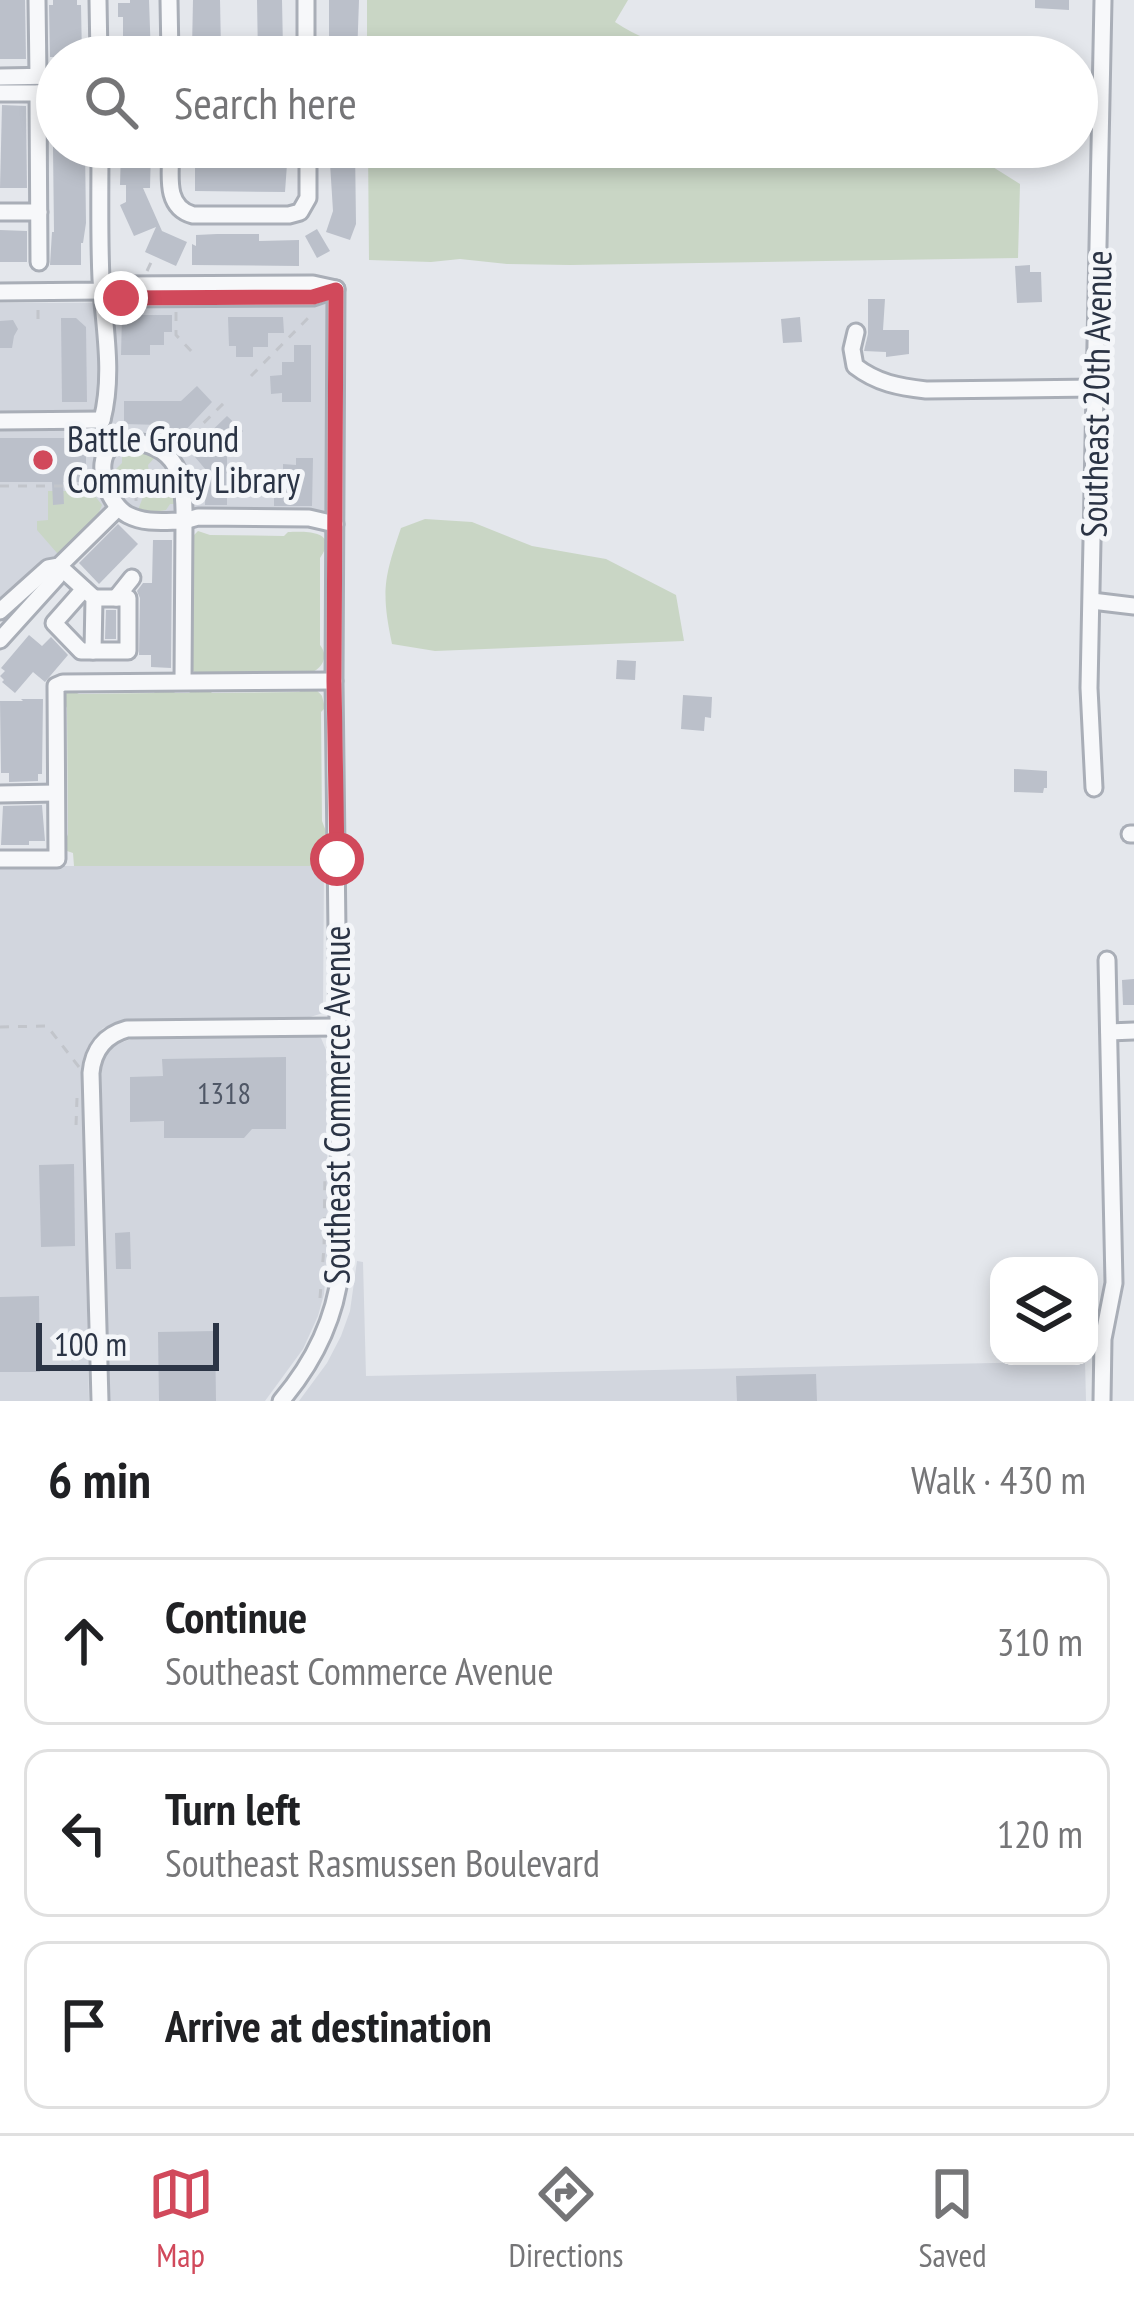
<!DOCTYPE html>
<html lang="en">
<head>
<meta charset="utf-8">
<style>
  body { margin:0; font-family:"PT Sans Narrow",sans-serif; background:#f6f6f6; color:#202124 }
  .controls { position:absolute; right:36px; bottom:36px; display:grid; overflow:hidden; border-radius:24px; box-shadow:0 6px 18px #0003 }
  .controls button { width:108px; height:108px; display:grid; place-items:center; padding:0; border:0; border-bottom:3px solid #e0e0e0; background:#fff; color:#202124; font:60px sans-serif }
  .scale { position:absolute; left:36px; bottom:30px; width:183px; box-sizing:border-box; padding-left:12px; border:6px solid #2b3445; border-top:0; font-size:33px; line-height:42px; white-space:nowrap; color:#2b3445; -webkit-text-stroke:9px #f4f6f9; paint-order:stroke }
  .stop { position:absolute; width:36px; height:36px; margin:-27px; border:9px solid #d1495b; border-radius:50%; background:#fff }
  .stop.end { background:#d1495b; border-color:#fff; box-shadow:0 3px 12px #0008 }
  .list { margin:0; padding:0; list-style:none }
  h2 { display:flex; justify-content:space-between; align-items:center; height:156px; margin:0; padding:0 48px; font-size:51px }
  h2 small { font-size:39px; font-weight:400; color:#757577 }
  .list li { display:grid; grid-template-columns:78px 1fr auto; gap:36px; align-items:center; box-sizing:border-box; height:168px; margin:0 24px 24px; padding:0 24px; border:3px solid #e0e0e0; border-radius:24px }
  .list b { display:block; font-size:45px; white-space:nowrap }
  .list p { margin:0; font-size:39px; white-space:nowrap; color:#757577 }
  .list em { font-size:39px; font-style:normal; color:#757577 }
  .icon { flex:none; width:66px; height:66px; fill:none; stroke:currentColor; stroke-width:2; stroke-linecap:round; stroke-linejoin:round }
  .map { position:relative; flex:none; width:1134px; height:1401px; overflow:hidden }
  .search { position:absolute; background:#fff; box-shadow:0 6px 18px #0003; left:36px; right:36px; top:36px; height:132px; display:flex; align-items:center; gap:30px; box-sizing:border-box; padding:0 42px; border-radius:66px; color:#757577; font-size:45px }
  .sheet { height:732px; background:#fff }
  nav { display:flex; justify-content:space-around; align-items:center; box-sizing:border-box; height:168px; border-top:3px solid #e0e0e0; background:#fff; font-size:33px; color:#757577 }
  nav a { display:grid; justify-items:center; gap:6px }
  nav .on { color:#d1495b }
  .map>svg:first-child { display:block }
  .built { fill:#d2d6de }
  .green { fill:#c9d6c5 }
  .building { fill:#bbc0ca }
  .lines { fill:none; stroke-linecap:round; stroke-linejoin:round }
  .minor-casing { stroke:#a9aeb7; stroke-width:21 }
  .path { stroke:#c2c5cb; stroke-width:3; stroke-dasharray:9 9; stroke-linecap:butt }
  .minor { stroke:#f7f8fa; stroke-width:15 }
  .route { stroke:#d1495b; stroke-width:15 }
  .poi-dot { fill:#d1495b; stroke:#f4f6f9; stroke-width:4.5 }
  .labels { text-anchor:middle; stroke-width:10; stroke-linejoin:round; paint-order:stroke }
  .number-label { font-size:30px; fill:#4f5766 }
  .street-label { font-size:36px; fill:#2b3445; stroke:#f4f6f9 }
  .poi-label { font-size:36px; fill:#2b3445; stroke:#f4f6f9; text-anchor:start }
</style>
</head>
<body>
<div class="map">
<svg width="1134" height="1401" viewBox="0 0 1134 1401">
  <rect width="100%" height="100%" fill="#e4e7ec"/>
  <!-- built -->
  <g class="built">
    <polygon points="326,302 327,515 152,515 133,509 120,498 63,553 0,607 0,303"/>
    <polygon points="0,866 324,866 323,1013 307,1018 125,1020 103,1028 88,1046 82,1068 89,1401 0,1401"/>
    <polygon points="313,1036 321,1038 326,1050 328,1249 324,1294 318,1316 303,1349 265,1401 110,1401 101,1069 104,1057 115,1045 131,1039"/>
    <polygon points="357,1261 363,1262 366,1376 1085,1361 1086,1401 299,1401 327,1363 341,1336 350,1311"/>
  </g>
  <!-- green -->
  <g class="green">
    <path d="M367 0H628L615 22C669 57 702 51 763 52L766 57H367Z"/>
    <polygon points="368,147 961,147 1020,184 1018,258 570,265 507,264 460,259 431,262 369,260"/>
    <polygon points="128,448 156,456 148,465 149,472 136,484 128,481 120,485 116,469 122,463 122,455 128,453"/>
    <polygon points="170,471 177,488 174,504 170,504 166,510 149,513 138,510 143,497 141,489 154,477 161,477"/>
    <polygon points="48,491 91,491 102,505 99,512 101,515 61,554 57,553 37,530 37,521 48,520"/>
    <path d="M425 519 472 522 532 546 606 559 676 595 684 641 435 651 392 644C381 591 384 578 401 528Z"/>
    <path d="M198 531 210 535 284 536 288 532C305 531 340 530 320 558V645C330 657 321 671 307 674L197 675 190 667 191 538Z"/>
    <path d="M171 688 175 693H189L195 688H207L212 693 299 692C308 685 315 687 322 696L325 708 321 712 322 821 327 834 321 845 313 849V866H74L73 853 67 851 64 845 68 834 67 708 61 697 69 689 79 694 154 693 158 689Z"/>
  </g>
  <!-- building -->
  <g class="building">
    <polygon points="0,0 25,0 26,59 0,59"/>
    <polygon points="53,0 77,0 77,5 81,5 82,57 50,57 49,5 53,5"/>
    <polygon points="130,0 149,0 151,57 123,57 123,17 118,17 118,3 130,3"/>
    <polygon points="193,0 220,0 221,50 192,48"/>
    <polygon points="257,0 282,0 283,49 270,49 270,57 258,57"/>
    <polygon points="329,0 359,0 357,57 329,57"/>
    <polygon points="1035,0 1069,0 1069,10 1035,8"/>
    <polygon points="2,105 26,106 27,188 0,188"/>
    <polygon points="53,147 85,148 86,223 83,243 81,243 81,265 50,265 52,232 54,232"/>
    <polygon points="195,147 221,147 221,166 258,166 258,147 285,147 285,164 287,164 285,192 195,191"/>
    <polygon points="329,147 355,147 356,224 350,240 326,232 333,211"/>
    <polygon points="126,148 151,148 150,188 143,188 162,231 187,242 176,266 145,252 156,227 134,236 120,205 126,202 126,185 120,185 121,151 126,151"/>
    <polygon points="317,229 330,251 317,258 305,236"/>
    <polygon points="0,230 27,231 27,262 0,262"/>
    <polygon points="217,234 259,234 259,241 299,240 299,266 192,265 192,244 196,246 196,235"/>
    <polygon points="1030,265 1030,272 1041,272 1042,302 1017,303 1015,266"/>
    <polygon points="868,299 885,299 883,330 909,330 909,354 886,357 886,352 864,351 868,334"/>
    <polygon points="122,315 172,315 172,332 164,332 164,345 150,345 150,355 121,355"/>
    <polygon points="228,317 283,317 284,333 268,333 268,347 253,347 253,357 236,357 236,346 229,346"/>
    <polygon points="800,317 802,342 783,343 781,319"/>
    <polygon points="61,318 76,318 86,327 87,402 62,402"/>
    <polygon points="13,320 18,329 14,336 12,348 0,348 0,321"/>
    <polygon points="294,345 311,345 311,402 282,402 282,393 271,394 270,376 282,375 282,362 294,362"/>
    <polygon points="197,386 212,402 181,435 171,435 161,425 124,424 124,401 181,401"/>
    <polygon points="227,416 243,431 227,447 227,505 205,505 206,470 195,457 195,447"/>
    <polygon points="0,438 86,438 86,482 63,482 64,504 53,505 52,482 0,482"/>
    <polygon points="296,458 313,458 312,506 274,506 274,480 283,480 283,464 296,465"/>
    <polygon points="118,524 138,544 99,584 79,563"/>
    <polygon points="153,540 172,540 171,668 151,667 151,655 139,655 140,598 137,591 143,583 152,583"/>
    <polygon points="106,610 116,610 116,639 105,639"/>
    <polygon points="29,635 42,646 51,637 68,655 45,682 33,672 15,693 2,682 4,680 0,676 5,671 1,668"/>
    <polygon points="617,660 636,661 635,680 616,679"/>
    <polygon points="683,695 712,697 711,718 705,717 704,731 681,729"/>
    <polygon points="21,699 43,699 42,774 38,774 38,781 9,782 9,773 1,773 0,701 23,701"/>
    <polygon points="1014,769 1047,771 1047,788 1044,788 1043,793 1014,792"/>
    <polygon points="42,805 45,841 29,841 29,845 1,845 3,806"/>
    <polygon points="1134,979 1134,1005 1123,1005 1122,980"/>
    <polygon points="286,1057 286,1129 252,1129 244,1138 164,1138 164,1121 130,1122 130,1077 163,1076 162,1059"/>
    <polygon points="74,1164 75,1246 41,1247 39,1165"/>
    <polygon points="130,1232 131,1269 116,1269 115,1233"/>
    <polygon points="39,1296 40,1372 0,1372 0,1297"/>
    <polygon points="215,1331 216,1401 159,1401 158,1332"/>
    <polygon points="816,1374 817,1401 737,1401 736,1376"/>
  </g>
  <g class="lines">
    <defs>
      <g id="minor">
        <polyline points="37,0 38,76"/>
        <polyline points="98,0 99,57"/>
        <polyline points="169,0 170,57"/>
        <polyline points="306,0 306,57"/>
        <polyline points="0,77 57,76"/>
        <polyline points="0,93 57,93"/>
        <polyline points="38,93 39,262"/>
        <path d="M100 147C100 191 99 235 101 279 104 325 114 374 102 420"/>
        <path d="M171 147C171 172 163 207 193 215H289L300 212 308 198V147"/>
        <polyline points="0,212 39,212"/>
        <polyline points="102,291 121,298 313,297 333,290"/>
        <polyline points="0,292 102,291 119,285 313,284 336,289"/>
        <path d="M856 332 852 349 855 366C877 383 899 387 926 390L1096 388"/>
        <polyline points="0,421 102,420"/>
        <path d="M127 441C179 444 185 478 184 521 165 521 145 524 128 515 109 505 93 464 110 448 115 443 121 443 127 441Z"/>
        <polyline points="184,521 198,517 309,518 335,524"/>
        <polyline points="59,566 94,598 93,651"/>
        <polyline points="84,589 54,623 81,651 128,651 128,598 94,598"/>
        <polyline points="116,598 132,578"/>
        <polyline points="1092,601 1134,606"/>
        <polyline points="0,611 48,568 59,566 118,508"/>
        <polyline points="0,640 57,577 59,566"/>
        <polyline points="183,681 184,521"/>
        <polyline points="1094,788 1089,688 1103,0"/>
        <polyline points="0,794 56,793"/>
        <polyline points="1130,834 1134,834"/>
        <polyline points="0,859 57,859 56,686 63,683 334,681"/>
        <polyline points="1109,1032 1134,1031"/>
        <path d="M100 1401 91 1073C93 1050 105 1035 127 1029L339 1027"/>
        <path d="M281 1401C315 1361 336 1318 341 1266L334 681 336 289"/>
        <polyline points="1102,1401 1103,1339 1114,1283 1107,960"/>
      </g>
    </defs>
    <!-- minor casing -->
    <use href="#minor" class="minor-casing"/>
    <!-- path -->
    <g class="path">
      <polyline points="147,271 154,256"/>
      <polyline points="38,310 38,321"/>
      <polyline points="176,312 176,335 194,354"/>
      <polyline points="251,376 314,312"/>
      <polyline points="178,448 224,403"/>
      <polyline points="0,486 92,486 93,488"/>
      <polyline points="125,487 132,485 136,489 136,501"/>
      <polyline points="136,489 158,467"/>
      <polyline points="0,1027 47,1026 79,1067"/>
      <polyline points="77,1098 76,1126 79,1129"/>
      <polyline points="320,1298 324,1247 325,1167"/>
    </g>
    <!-- minor -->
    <use href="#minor" class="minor"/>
  </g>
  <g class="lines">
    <!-- route -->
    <polyline class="route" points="121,298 313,297 336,290 334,681 337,859"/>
  </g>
  <!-- markers -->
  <circle class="poi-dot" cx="43" cy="460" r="12"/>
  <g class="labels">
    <!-- number labels -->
    <g class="number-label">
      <text x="224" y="1104">1318</text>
    </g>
    <!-- street labels -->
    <g class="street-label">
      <text transform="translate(1096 394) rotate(-89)" y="13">Southeast 20th Avenue</text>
      <text transform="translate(337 1105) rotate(-90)" y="13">Southeast Commerce Avenue</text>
    </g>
    <!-- poi labels -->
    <g class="poi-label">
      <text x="67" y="452">Battle Ground<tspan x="67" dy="41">Community Library</tspan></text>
    </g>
  </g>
</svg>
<div class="controls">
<button><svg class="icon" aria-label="layers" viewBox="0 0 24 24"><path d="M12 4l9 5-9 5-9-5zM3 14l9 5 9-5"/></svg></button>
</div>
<div class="scale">100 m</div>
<div class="stop" style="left:337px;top:859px"></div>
<div class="stop end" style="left:121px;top:298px"></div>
<div class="search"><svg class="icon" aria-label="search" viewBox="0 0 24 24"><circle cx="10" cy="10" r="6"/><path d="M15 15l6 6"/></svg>Search here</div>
</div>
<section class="sheet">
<h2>6 min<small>Walk · 430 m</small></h2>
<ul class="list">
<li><svg class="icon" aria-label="ahead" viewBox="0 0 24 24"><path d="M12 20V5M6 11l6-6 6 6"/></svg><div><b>Continue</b><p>Southeast Commerce Avenue</p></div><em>310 m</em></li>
<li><svg class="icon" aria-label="left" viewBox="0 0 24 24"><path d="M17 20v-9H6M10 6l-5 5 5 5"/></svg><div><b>Turn left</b><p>Southeast Rasmussen Boulevard</p></div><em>120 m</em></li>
<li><svg class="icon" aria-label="arrive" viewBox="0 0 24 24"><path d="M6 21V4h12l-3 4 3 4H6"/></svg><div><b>Arrive at destination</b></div></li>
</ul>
</section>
<nav>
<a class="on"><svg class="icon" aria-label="map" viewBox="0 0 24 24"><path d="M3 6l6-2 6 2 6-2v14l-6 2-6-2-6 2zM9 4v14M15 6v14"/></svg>Map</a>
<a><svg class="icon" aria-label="directions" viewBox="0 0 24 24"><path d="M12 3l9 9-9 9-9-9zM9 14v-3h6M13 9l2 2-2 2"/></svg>Directions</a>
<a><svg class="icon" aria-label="saved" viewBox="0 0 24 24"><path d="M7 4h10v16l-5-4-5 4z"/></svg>Saved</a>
</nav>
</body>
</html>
